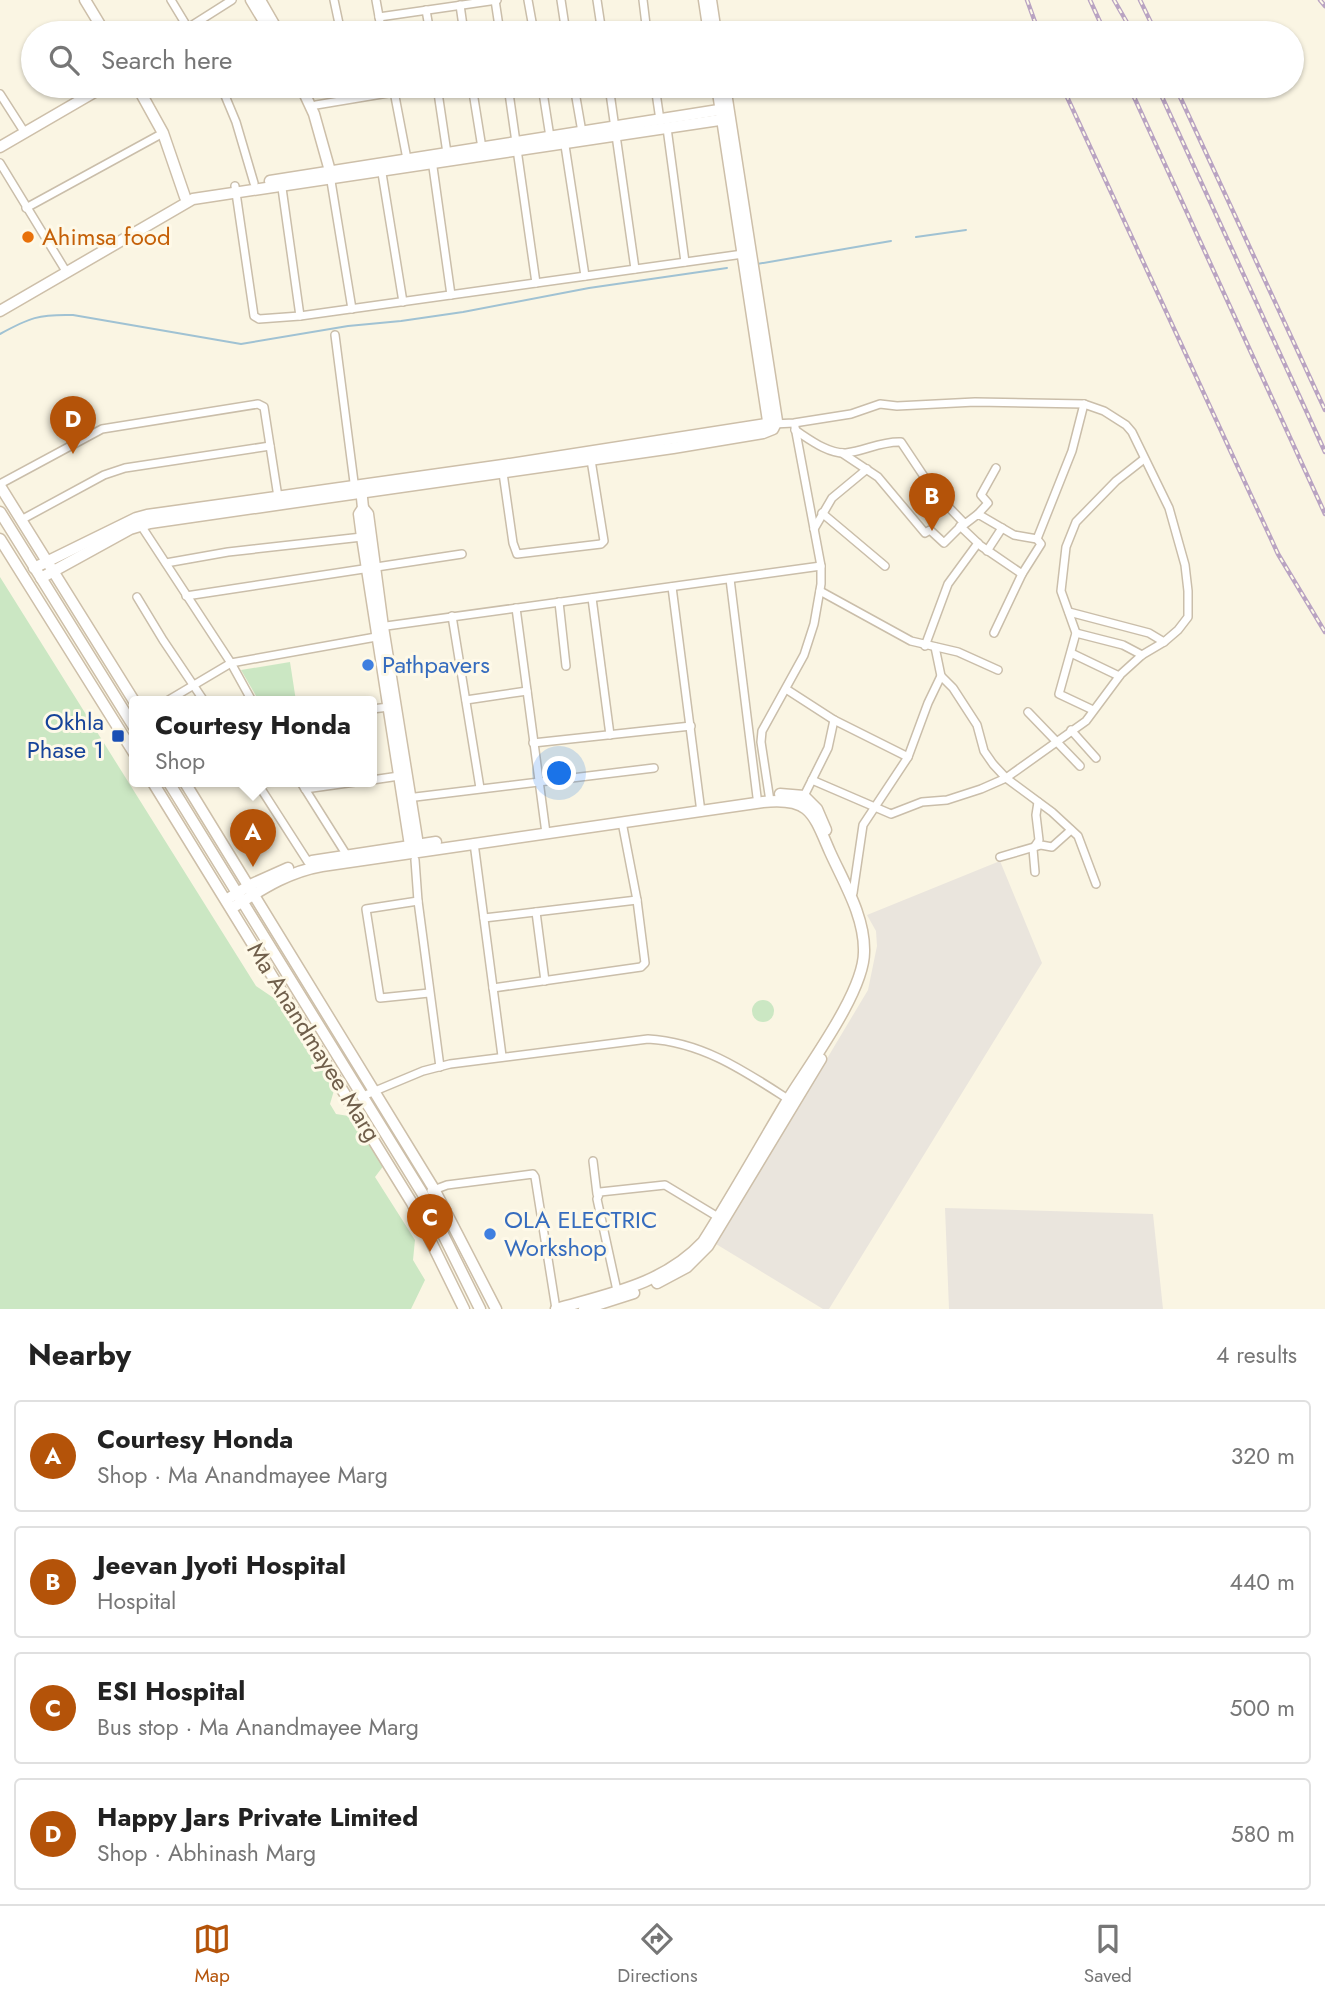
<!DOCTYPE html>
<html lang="en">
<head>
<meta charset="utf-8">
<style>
  body { margin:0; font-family:Jost,sans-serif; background:#f2f2f2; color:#222 }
  .you { position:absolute; left:560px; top:774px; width:24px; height:24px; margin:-18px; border:5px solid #fff; border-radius:50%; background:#1a73e8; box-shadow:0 0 0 10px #1a73e833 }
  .badge { display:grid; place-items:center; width:46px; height:46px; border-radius:50%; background:#b45309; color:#fff; font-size:23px; font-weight:700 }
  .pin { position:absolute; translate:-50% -58px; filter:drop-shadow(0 2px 4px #0008) }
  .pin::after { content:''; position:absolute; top:37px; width:24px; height:21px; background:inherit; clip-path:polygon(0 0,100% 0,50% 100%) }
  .popup { position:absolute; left:129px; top:696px; width:248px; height:91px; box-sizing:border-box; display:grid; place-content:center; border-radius:7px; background:#fff; filter:drop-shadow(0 2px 5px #0005); font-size:23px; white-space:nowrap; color:#767676 }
  .popup b { font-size:26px; color:#222 }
  .popup::after { content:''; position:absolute; left:50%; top:100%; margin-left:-14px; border:14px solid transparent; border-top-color:#fff }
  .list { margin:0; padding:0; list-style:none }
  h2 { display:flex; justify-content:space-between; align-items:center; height:91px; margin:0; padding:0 28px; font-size:30px }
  h2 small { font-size:23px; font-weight:400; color:#767676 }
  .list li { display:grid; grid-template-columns:46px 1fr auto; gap:21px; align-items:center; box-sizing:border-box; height:112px; margin:0 14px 14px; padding:0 14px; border:2px solid #e0e0e0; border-radius:7px }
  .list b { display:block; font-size:26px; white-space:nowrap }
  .list p { margin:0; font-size:23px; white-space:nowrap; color:#767676 }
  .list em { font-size:23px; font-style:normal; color:#767676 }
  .icon { flex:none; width:38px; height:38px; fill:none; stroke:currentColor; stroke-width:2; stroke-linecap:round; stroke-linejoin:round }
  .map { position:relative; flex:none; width:1325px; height:1309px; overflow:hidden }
  .search { position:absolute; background:#fff; box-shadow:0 2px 5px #0004; left:21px; right:21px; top:21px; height:77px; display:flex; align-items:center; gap:18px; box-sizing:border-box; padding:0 24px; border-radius:38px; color:#767676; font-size:26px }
  .sheet { height:595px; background:#fff }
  nav { display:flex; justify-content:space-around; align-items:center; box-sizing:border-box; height:98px; border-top:2px solid #e0e0e0; background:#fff; font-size:19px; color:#767676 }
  nav a { display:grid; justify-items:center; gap:4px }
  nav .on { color:#b45309 }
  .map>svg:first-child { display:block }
  .industrial { fill:#eae5dd }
  .green { fill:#cbe7c3 }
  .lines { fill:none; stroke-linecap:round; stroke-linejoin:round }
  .stream { stroke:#a0c2d3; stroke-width:2 }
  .street-casing { stroke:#cabeaa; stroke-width:10 }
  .secondary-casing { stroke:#cdbfa9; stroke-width:13 }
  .street { stroke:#fff; stroke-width:7 }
  .secondary { stroke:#fff; stroke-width:10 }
  .rail-casing { stroke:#b9a3c2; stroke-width:4.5 }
  .rail { stroke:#fef9e8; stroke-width:2; stroke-dasharray:5; stroke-linecap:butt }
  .food-dot { fill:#e8710a; stroke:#fef9e8; stroke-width:2.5 }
  .shop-dot { fill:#3f7fe0; stroke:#fef9e8; stroke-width:2.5 }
  .transit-dot { fill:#1a4fb4; stroke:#fef9e8; stroke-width:2.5 }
  .labels { text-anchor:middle; stroke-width:6; stroke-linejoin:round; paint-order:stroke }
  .food-label { font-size:24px; fill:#c56008; stroke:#fef9e8; text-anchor:start }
  .shop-label { font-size:24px; fill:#366cbe; stroke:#fef9e8; text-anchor:start }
  .transit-label { font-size:24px; fill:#164399; stroke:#fef9e8; text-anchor:end }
  .street-label { font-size:24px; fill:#705f4b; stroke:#fef9e8 }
</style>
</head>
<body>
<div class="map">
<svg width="1325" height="1309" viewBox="0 0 1325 1309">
  <rect width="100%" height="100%" fill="#faf5e3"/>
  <!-- industrial -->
  <g class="industrial">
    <polygon points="1000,861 1042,963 829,1309 823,1309 716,1244 868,990 877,946 876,931 867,915"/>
    <polygon points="945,1208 1153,1214 1163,1309 949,1309"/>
  </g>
  <!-- green -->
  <g class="green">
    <polygon points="0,577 256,986 284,1005 335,1087 330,1104 336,1114 355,1117 384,1165 375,1177 415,1240 413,1260 425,1280 411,1309 0,1309"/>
    <polygon points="290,662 296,701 259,701 241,670"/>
    <circle cx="763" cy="1011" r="11"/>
  </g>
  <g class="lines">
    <!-- stream -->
    <g class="stream">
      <polyline points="916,237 966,230"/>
      <polyline points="757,264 891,241"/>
      <path d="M0 334C29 318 39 314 73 315L241 344 348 326 401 321 463 312 589 288 727 268"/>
    </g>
    <defs>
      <g id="street">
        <polyline points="171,0 191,33"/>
        <polyline points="334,0 341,33"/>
        <polyline points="376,0 382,33"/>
        <polyline points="495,0 500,33"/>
        <polyline points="528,0 534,33"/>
        <polyline points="561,0 566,33"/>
        <polyline points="597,0 602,33"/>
        <polyline points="643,0 647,33"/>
        <polyline points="460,5 464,33"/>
        <polyline points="426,10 430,33"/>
        <polyline points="379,17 497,0"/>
        <polyline points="180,33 232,0"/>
        <polyline points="221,86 236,122 254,183"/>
        <polyline points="393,86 407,159"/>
        <polyline points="437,86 447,153"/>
        <polyline points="472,86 482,148"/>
        <polyline points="508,86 536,283"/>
        <polyline points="542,86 550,137"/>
        <polyline points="574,86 582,132"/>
        <polyline points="609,86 635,269"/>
        <polyline points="655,86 660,120"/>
        <polyline points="0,94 25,133"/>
        <polyline points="316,105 394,92"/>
        <polyline points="667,128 685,262"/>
        <polyline points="564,139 585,276"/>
        <polyline points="432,160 451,295"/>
        <polyline points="0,163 64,268"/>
        <polyline points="381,167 403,302"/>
        <polyline points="330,175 352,309"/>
        <polyline points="281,181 300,316"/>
        <polyline points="235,186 254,316 259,319 300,316 743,254"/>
        <polyline points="26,208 163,133"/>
        <polyline points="335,335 355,490"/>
        <polyline points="773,424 794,423 851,414 880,404 897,406 975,402 1084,404 1104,411 1126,425 1132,432 1169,508 1185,565 1188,591 1188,617 1178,630 1164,642 1142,655 1121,674 1086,721 1006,778 981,789 947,800 922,802 891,814 812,780"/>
        <path d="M795 430C809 439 828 454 846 453 865 451 881 441 901 442L935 493 965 524 978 514 1014 535 1037 539 1072 451 1084 404"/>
        <polyline points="842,453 878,477 925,533 930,530 944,543 964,523"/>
        <polyline points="503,473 513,543 517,554 601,544 604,541 591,460"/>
        <polyline points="0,484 102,429 258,404 264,407 278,497"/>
        <polyline points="822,513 885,566"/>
        <polyline points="978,514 988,503 981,495 996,468"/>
        <polyline points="21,520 104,475 125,468 270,446"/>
        <polyline points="140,524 231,663 252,701"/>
        <polyline points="960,526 981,546 1022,574"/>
        <polyline points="814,529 832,498 867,469"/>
        <polyline points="987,551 1002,528"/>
        <polyline points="166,563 228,552 362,537"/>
        <polyline points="730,579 757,797"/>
        <polyline points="672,587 701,812"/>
        <polyline points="820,591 911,641 958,652 998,670"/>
        <polyline points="186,596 462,554"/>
        <polyline points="137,597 163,640 204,701"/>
        <polyline points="592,598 610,735"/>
        <polyline points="559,602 566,666"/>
        <polyline points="516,608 546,833"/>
        <polyline points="1069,612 1149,633 1164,642"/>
        <polyline points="452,616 480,788"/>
        <polyline points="379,627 821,566"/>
        <polyline points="994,633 1022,574 1041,544 1037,539"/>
        <polyline points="1076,633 1123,645 1142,655"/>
        <polyline points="925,646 948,584 978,543"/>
        <polyline points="935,647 941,676 953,688 977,725 984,751 993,764 1006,778 1052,812 1078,836 1096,884"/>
        <polyline points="1071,653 1119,676"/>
        <polyline points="786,689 834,720 908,757"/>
        <polyline points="466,700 527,691"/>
        <polyline points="167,701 231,663 376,637"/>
        <polyline points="372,709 389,707"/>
        <polyline points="1093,710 1059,694 1076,633 1061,591 1066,547 1076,522 1116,481 1144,459"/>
        <polyline points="1028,712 1080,766"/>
        <polyline points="1071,730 1096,758"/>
        <polyline points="533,743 691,726"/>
        <polyline points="372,780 399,776"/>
        <polyline points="256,781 308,862"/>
        <polyline points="300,781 346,854"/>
        <polyline points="305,789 362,781"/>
        <polyline points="407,798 654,768"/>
        <polyline points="802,800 828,748 834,720"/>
        <polyline points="770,801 761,742 762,731 804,655 814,624 821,584 821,566 795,427"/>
        <polyline points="474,843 502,1056"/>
        <polyline points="1000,857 1041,845 1052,847 1071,830"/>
        <polyline points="415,860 418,901 440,1067"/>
        <polyline points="1035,872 1033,849 1039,840 1036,815 1038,802"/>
        <polyline points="853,893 863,825 908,757 928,703 941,676"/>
        <polyline points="418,901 366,909 380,998 429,993"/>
        <polyline points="536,912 545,981"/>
        <polyline points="484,918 637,900"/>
        <polyline points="493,988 641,967 645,963 637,900 622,822"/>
        <path d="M363 1096 423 1071 450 1064 648 1039C703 1042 746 1072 791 1101"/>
        <polyline points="593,1161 597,1194"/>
        <polyline points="431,1191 447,1185 533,1174 535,1177 556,1309"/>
        <polyline points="618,1295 597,1199 600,1192 665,1185 718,1217"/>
      </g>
      <g id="secondary">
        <polyline points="85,0 105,33"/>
        <polyline points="251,0 271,33"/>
        <polyline points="260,0 279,33"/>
        <polyline points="704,0 709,33"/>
        <polyline points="711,0 716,33"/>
        <polyline points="137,86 163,133 185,197"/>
        <polyline points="301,86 314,114 330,171"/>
        <polyline points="0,147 105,86"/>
        <polyline points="270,181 725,109"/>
        <polyline points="0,311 193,199 726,119"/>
        <polyline points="0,486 134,701"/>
        <polyline points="361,488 363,508 359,514 362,537 411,852"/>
        <polyline points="363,508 368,514 383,627 419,851"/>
        <polyline points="0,512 134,727"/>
        <polyline points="0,539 134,753"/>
        <polyline points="34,568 136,518 147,515 503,465 766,424 768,421 717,86"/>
        <polyline points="41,578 130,529 150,523 673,448 763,433 773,429 777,421 725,86"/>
        <polyline points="152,781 412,1203 464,1309"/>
        <polyline points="168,781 424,1196 480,1309"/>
        <polyline points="184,781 434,1189 496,1309"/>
        <polyline points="780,794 804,796 817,809 826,830"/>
        <polyline points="312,861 436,842"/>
        <polyline points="226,900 250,885 288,868"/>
        <path d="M232 908C261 890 287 872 322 866L763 802C810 797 813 813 830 852 844 883 865 917 864 952 864 992 809 1065 787 1101 759 1148 732 1196 703 1242 664 1284 608 1294 556 1309"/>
        <polyline points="657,1283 687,1267 708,1246 821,1059"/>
        <polyline points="584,1309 634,1293"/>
      </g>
    </defs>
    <!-- street casing -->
    <use href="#street" class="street-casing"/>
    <!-- secondary casing -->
    <use href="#secondary" class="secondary-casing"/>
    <!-- street -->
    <use href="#street" class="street"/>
    <!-- secondary -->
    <use href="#secondary" class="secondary"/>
    <defs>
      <g id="rail">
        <polyline points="1027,0 1039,33"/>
        <polyline points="1090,0 1105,33"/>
        <polyline points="1114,0 1133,33"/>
        <polyline points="1140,0 1156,33"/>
        <polyline points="1320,0 1325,6"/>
        <polyline points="1062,86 1278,554 1325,632"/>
        <polyline points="1129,86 1325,514"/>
        <polyline points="1157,86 1325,452"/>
        <polyline points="1175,86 1325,410"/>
      </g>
    </defs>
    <!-- rail casing -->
    <use href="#rail" class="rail-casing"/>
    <!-- rail -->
    <use href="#rail" class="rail"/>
  </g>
  <!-- markers -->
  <circle class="food-dot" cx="28" cy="237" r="7"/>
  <g class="shop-dot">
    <circle cx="368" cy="665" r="7"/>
    <circle cx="490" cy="1234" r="7"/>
  </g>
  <rect class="transit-dot" x="111" y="729" width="14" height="14" rx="3.5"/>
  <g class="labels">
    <!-- food labels -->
    <g class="food-label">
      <text x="42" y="245">Ahimsa food</text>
    </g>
    <!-- shop labels -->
    <g class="shop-label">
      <text x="382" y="673">Pathpavers</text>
      <text x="504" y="1228">OLA ELECTRIC<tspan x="504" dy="28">Workshop</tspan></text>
    </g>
    <!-- transit labels -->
    <g class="transit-label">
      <text x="104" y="730">Okhla<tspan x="104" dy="28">Phase 1</tspan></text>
    </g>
    <!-- street labels -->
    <g class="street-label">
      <text transform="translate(314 1042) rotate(58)" y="8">Ma Anandmayee Marg</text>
    </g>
  </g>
</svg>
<div class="you"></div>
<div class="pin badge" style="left:253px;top:867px">A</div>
<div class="popup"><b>Courtesy Honda</b>Shop</div>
<div class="pin badge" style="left:932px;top:531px">B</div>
<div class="pin badge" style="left:430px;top:1252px">C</div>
<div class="pin badge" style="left:73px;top:454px">D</div>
<div class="search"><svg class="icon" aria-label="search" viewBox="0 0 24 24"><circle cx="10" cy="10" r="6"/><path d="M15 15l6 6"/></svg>Search here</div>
</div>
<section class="sheet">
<h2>Nearby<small>4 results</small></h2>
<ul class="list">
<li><span class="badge">A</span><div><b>Courtesy Honda</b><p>Shop · Ma Anandmayee Marg</p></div><em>320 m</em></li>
<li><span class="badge">B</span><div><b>Jeevan Jyoti Hospital</b><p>Hospital</p></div><em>440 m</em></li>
<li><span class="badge">C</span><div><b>ESI Hospital</b><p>Bus stop · Ma Anandmayee Marg</p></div><em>500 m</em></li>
<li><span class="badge">D</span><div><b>Happy Jars Private Limited</b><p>Shop · Abhinash Marg</p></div><em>580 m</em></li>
</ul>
</section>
<nav>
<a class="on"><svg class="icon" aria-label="map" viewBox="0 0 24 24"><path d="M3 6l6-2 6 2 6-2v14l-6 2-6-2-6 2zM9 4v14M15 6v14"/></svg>Map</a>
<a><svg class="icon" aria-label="directions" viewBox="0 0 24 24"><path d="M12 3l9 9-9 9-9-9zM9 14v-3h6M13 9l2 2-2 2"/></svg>Directions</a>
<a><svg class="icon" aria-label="saved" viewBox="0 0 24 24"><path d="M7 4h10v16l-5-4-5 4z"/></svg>Saved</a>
</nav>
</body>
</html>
